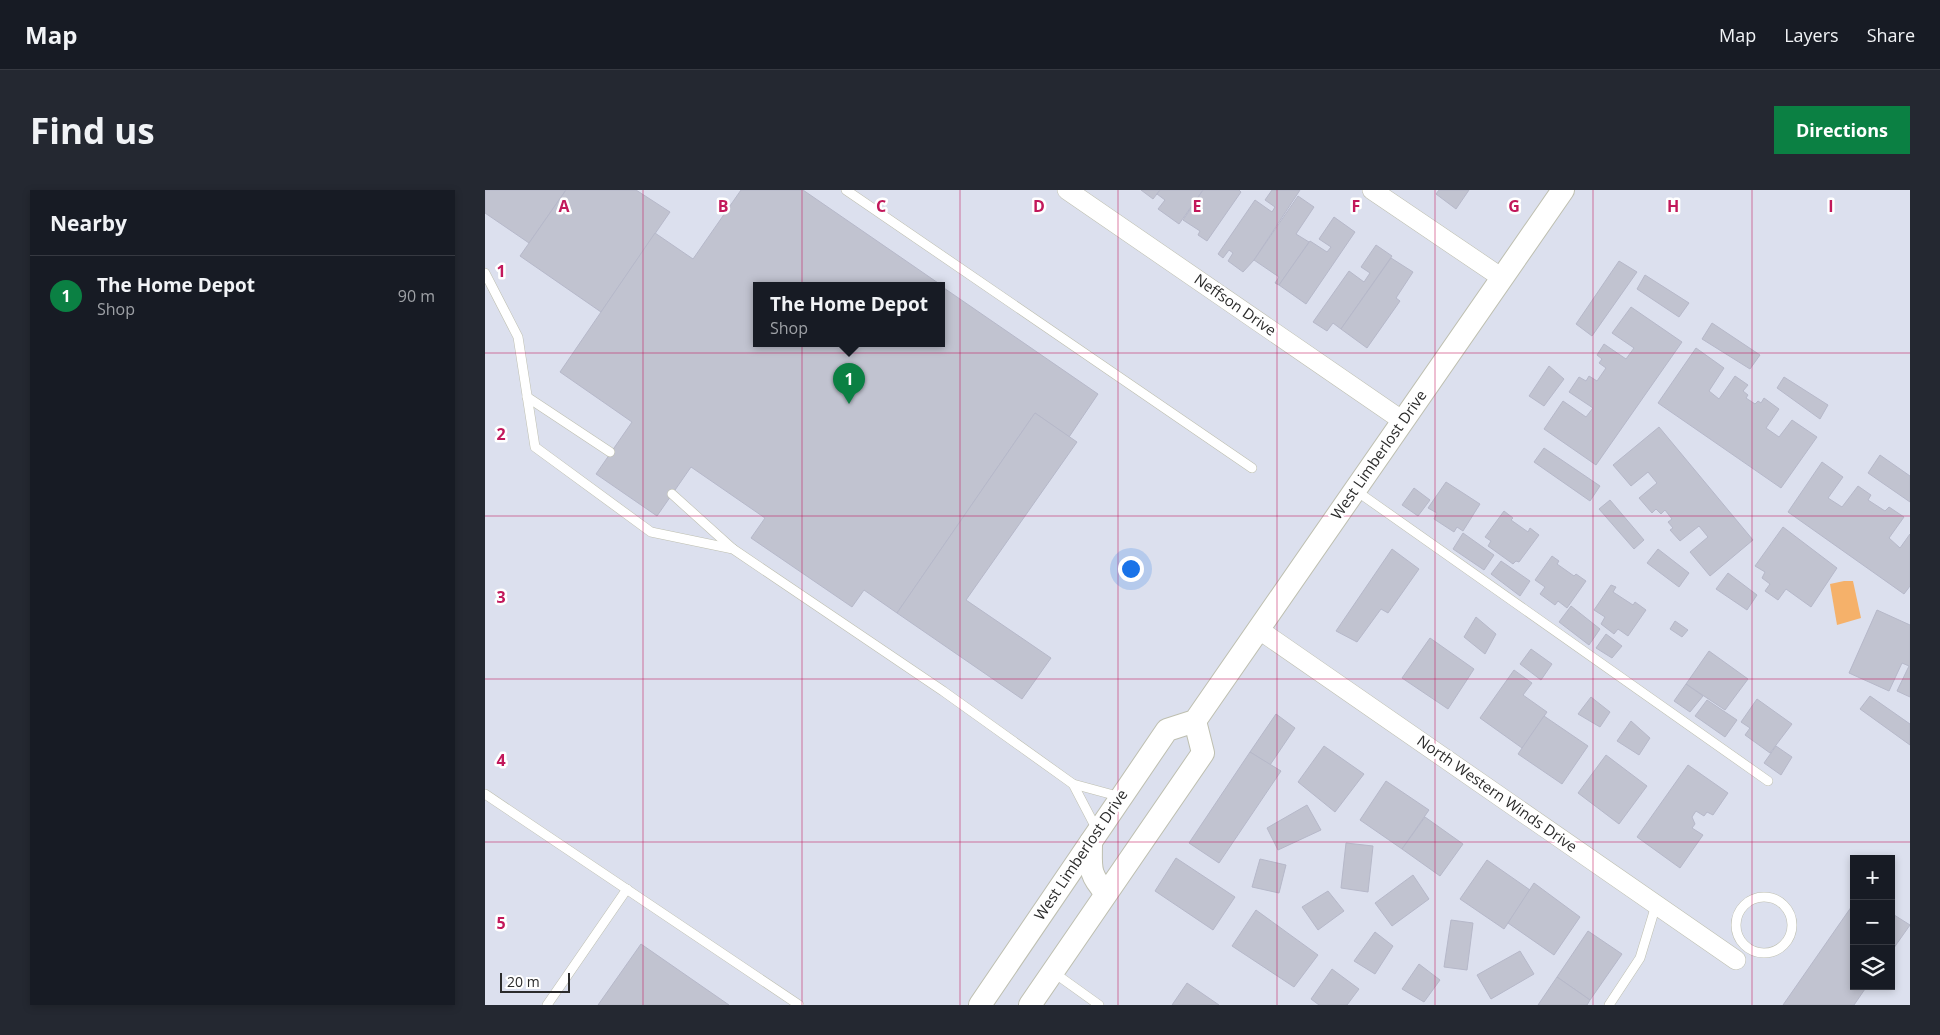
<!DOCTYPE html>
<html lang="en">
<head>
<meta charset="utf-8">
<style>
  body { margin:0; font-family:"Open Sans",sans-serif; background:#242831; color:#f1f3f6 }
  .controls { position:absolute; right:15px; bottom:15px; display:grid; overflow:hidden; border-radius:0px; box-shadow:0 2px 8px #0003 }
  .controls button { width:45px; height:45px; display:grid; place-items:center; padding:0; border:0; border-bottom:1px solid #363941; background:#171b24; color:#f1f3f6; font:25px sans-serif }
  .scale { position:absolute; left:15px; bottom:12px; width:70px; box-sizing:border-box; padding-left:5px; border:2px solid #2b2b2b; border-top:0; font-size:14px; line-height:18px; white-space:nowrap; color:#2b2b2b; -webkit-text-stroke:4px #fff; paint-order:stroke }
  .you { position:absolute; left:645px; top:378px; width:18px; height:18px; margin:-12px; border:4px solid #fff; border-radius:50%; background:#1a73e8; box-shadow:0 0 0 8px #1a73e833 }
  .badge { display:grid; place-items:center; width:32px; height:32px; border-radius:50%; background:#0b8043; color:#fff; font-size:16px; font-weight:700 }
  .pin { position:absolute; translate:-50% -41px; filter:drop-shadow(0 1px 2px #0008) }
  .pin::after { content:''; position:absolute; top:26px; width:18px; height:15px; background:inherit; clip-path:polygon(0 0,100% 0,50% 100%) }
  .popup { position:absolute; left:268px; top:92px; width:192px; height:65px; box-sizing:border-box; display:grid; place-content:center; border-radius:0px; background:#171b24; filter:drop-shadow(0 1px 4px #0005); font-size:16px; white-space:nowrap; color:#9ea1a6 }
  .popup b { font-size:19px; color:#f1f3f6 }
  .popup::after { content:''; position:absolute; left:50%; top:100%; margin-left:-10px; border:10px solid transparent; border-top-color:#171b24 }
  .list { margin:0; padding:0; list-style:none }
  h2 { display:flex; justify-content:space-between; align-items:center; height:65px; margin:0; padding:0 20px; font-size:21px }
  h2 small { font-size:16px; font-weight:400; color:#9ea1a6 }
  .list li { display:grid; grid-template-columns:32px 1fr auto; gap:15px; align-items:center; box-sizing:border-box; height:80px; padding:0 20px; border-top:1px solid #363941 }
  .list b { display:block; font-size:19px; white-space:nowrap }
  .list p { margin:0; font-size:16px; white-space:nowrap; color:#9ea1a6 }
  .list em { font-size:16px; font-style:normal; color:#9ea1a6 }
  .icon { flex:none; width:28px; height:28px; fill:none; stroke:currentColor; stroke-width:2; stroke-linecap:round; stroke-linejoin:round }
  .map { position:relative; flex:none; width:1425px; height:815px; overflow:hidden; border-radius:0px }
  header { display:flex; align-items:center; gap:30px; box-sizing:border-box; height:70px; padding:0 25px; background:#171b24; border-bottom:1px solid #363941 }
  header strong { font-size:24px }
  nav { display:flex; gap:28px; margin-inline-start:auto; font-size:18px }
  .intro { display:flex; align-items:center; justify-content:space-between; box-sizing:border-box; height:120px; padding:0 30px }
  h1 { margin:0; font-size:35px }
  .button { padding:12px 22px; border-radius:0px; background:#0b8043; color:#fff; font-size:18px; font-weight:700 }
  main { display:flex; gap:30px; padding:0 30px }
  aside { flex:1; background:#171b24; border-radius:0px; box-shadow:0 2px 8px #0003 }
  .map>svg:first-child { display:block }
  .water { fill:#f5b16a }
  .building { fill:#c1c3d0; stroke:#b6b8c9 }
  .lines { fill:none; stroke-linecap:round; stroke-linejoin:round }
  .service-casing { stroke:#bebfb0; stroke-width:10 }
  .minor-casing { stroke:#bebfb0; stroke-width:20 }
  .tertiary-casing { stroke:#bebfb0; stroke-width:24 }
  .service { stroke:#fff; stroke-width:9 }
  .minor { stroke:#fff; stroke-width:19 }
  .tertiary { stroke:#fff; stroke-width:22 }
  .grid { fill:none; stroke:#c2185b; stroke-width:1; stroke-opacity:0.55 }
  .labels { text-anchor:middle; stroke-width:5; stroke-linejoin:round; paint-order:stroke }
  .street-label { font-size:15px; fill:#2b2b2b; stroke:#fff }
  .grid-label { font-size:16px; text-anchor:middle; font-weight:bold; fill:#c2185b; stroke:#fff; stroke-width:5; stroke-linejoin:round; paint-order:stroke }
</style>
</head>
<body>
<header>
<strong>Map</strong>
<nav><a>Map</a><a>Layers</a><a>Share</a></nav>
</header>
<div class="intro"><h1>Find us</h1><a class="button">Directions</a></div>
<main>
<aside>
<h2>Nearby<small></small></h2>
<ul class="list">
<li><span class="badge">1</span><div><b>The Home Depot</b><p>Shop</p></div><em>90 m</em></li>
</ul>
</aside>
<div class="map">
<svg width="1425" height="815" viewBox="0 0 1425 815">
  <rect width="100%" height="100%" fill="#dce0ee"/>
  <!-- water -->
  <polygon class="water" points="1359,391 1368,391 1376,428 1352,435 1345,394"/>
  <!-- building -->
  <g class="building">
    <polygon points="0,0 81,0 44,53 0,23"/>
    <polygon points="81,0 151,0 185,22 116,122 35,66"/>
    <polygon points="256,0 318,0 456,95 272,95 272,153 456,153 456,96 613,204 584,247 550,223 412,423 379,400 367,417 266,348 280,328 206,277 172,326 111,284 147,232 75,182 170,43 208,69"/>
    <polygon points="656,0 675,0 668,9"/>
    <polygon points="675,0 718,0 694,34 673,19 680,10 672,4"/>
    <polygon points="718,0 754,0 756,2 722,51 713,45 715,41 698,30"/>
    <polygon points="787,0 815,0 769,70 758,82 743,71 748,63 744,60 738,68 733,64 770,10 787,22 790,17 780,10"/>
    <polygon points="954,0 984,0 971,19 951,4"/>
    <polygon points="813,6 829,17 811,44 824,52 794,95 790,93 794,87 769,70"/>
    <polygon points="849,27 870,42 821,114 794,95 825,51 842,62 846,57 834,49"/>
    <polygon points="891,55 907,66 856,139 848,133 842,141 828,132 864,81 879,92 885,83 876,77"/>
    <polygon points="906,68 928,82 911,108 915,111 882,158 856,139"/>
    <polygon points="1134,71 1152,82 1107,146 1091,134"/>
    <polygon points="1160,85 1204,113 1194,127 1152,99"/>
    <polygon points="1146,117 1197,152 1111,275 1059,239 1078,211 1101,227 1108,218 1084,202 1094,187 1101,191 1104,186 1112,191 1121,178 1114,173 1117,169 1112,165 1119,154 1141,169 1149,158 1127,143"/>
    <polygon points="1227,133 1275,165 1265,179 1217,149"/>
    <polygon points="1211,158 1239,178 1224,201 1234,209 1250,186 1263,195 1258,201 1263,205 1261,208 1270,214 1273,211 1276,213 1279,208 1294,219 1281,238 1294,247 1307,230 1332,247 1296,298 1173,213"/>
    <polygon points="1064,176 1079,189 1059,216 1044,206"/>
    <polygon points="1299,187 1343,215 1335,229 1292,198"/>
    <polygon points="550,223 592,252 481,410 566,468 537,509 412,423"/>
    <polygon points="1174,237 1268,350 1225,386 1205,362 1223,347 1214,336 1195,351 1185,340 1188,338 1183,332 1187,329 1180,320 1176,324 1171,319 1167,323 1154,308 1172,293 1163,282 1146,296 1128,275"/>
    <polygon points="1059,258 1115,296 1105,311 1049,272"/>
    <polygon points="1395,265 1425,286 1425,312 1383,283"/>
    <polygon points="1337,272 1358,287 1343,308 1357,317 1373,296 1386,305 1383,310 1400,321 1404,317 1419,327 1404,348 1415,358 1425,344 1425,396 1419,404 1303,322"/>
    <polygon points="961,292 995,314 978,341 972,337 969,342 949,329 952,323 943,318"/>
    <polygon points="929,298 945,310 933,326 917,315"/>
    <polygon points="1125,310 1159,350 1149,359 1114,319"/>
    <polygon points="1019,321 1028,328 1026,330 1043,342 1045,338 1054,345 1034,372 1031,371 1028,374 1003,356 1006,351 1000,347"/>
    <polygon points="1298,337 1352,378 1326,417 1301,399 1293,410 1280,401 1285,394 1277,388 1280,382 1270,376"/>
    <polygon points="978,343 1009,365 999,380 968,359"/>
    <polygon points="907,359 934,379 903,423 896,419 872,452 851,441"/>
    <polygon points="1173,359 1204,383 1194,397 1162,373"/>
    <polygon points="1067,366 1074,371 1072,374 1089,386 1091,384 1101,391 1082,418 1073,411 1070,415 1055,404 1060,397 1050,390"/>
    <polygon points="1016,371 1045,391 1035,406 1006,384"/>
    <polygon points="1243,383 1272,405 1262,420 1231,399"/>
    <polygon points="1126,395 1131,397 1128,402 1148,415 1150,412 1161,420 1143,446 1133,439 1129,444 1116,434 1120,427 1109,420"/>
    <polygon points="1086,416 1115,439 1104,455 1074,432"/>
    <polygon points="1392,420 1425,435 1425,507 1412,501 1424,476 1417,473 1404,501 1364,483"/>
    <polygon points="991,427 1011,444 1000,464 979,447"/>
    <polygon points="1190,431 1203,440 1197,447 1185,439"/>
    <polygon points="1121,444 1137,456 1127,468 1111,458"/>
    <polygon points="945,448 989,479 963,519 917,488"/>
    <polygon points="1046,459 1067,474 1056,490 1035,474"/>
    <polygon points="1224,461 1263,489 1240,520 1201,494"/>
    <polygon points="1029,480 1047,493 1038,505 1062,522 1037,558 995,528"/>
    <polygon points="1201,494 1218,506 1205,522 1189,511"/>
    <polygon points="1385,506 1425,534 1425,555 1375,519"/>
    <polygon points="1106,507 1125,522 1115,537 1093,524"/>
    <polygon points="1272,509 1307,534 1285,563 1260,545 1265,538 1256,532"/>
    <polygon points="1222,510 1252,530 1240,547 1210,526"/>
    <polygon points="791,524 810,538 785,575 765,562"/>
    <polygon points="1059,526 1103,556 1077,594 1033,564"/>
    <polygon points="1146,531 1165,548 1154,565 1132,551"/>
    <polygon points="839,556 879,584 850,622 813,592"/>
    <polygon points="1291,556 1307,567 1296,585 1279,573"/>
    <polygon points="765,562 796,581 734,673 704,653"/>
    <polygon points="1121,565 1162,596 1134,634 1093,603"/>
    <polygon points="1203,575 1243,603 1228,625 1222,622 1219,626 1211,621 1207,627 1210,634 1207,638 1218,645 1195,678 1152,647"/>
    <polygon points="901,591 944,620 917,659 875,630"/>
    <polygon points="822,615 836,640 793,660 782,638"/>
    <polygon points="940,627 978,654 955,686 917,659"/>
    <polygon points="861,653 888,656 883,702 856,698"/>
    <polygon points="691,668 750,707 728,740 670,701"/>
    <polygon points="775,669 801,675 794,703 767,697"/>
    <polygon points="1002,670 1045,700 1019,739 975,709"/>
    <polygon points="928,685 944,709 907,736 890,713"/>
    <polygon points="1049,693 1095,727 1069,765 1023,733"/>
    <polygon points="843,701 859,721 833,740 817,717"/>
    <polygon points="1369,713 1369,796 1382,796 1369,815 1298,815"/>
    <polygon points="771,720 833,765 809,797 747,756"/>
    <polygon points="1406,723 1425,735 1406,762"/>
    <polygon points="966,730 988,733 982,780 959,777"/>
    <polygon points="1103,741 1137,764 1105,810 1072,787"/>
    <polygon points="890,742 908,756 890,784 869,771"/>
    <polygon points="156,754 244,815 113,815"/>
    <polygon points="1035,761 1049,784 1006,809 992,785"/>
    <polygon points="934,774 955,790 939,812 917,799"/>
    <polygon points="847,779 874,799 862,815 834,815 826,809"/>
    <polygon points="1072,787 1105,810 1102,815 1053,815"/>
    <polygon points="702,793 734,815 687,815"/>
  </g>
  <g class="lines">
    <defs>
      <g id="service">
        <polyline points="361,0 767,278"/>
        <polyline points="0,83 33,147 50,257 166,342 248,359 458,501 588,594 636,607"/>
        <polyline points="42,207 125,262"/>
        <polyline points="870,300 1283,591"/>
        <polyline points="187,304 248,359"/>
        <polyline points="588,594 612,640"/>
        <polyline points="0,604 314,815"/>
        <circle cx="1279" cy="735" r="28"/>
        <polyline points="568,782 614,815"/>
        <polyline points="62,815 142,699"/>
        <polyline points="1124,815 1155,768 1171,715"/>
      </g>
      <g id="minor">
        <polyline points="582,0 918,231"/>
        <polyline points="887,0 1017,88"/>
        <polyline points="773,439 1251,770"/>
      </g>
      <g id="tertiary">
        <path d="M606 652C606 678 603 683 621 703"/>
        <polyline points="495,815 682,540 710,531 1078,0"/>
        <polyline points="545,815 718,563 710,531"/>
      </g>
    </defs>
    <!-- service casing -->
    <use href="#service" class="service-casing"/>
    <!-- minor casing -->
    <use href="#minor" class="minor-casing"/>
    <!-- tertiary casing -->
    <use href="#tertiary" class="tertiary-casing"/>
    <!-- service -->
    <use href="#service" class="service"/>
    <!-- minor -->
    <use href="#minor" class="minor"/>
    <!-- tertiary -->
    <use href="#tertiary" class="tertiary"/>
  </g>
  <!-- grid -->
  <path class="grid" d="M158 0V815M317 0V815M475 0V815M633 0V815M792 0V815M950 0V815M1108 0V815M1267 0V815M0 163H1425M0 326H1425M0 489H1425M0 652H1425"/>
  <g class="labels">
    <!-- street labels -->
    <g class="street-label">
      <text transform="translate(750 115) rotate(35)" y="5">Neffson Drive</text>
      <text transform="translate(894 265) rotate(-55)" y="5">West Limberlost Drive</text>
      <text transform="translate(1012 604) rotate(35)" y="5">North Western Winds Drive</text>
      <text transform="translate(596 665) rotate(-56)" y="5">West Limberlost Drive</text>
    </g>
  </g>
  <g class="grid-label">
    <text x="79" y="22">A</text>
    <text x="238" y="22">B</text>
    <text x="396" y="22">C</text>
    <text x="554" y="22">D</text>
    <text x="712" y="22">E</text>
    <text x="871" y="22">F</text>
    <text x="1029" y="22">G</text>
    <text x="1188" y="22">H</text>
    <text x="1346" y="22">I</text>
    <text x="16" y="87">1</text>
    <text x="16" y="250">2</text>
    <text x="16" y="413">3</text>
    <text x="16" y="576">4</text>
    <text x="16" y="739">5</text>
  </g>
</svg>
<div class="controls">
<button>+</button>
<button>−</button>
<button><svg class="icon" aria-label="layers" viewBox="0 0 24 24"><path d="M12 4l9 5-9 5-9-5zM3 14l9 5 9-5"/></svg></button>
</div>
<div class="scale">20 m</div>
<div class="you"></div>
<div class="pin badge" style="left:364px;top:214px">1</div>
<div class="popup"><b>The Home Depot</b>Shop</div>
</div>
</main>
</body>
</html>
